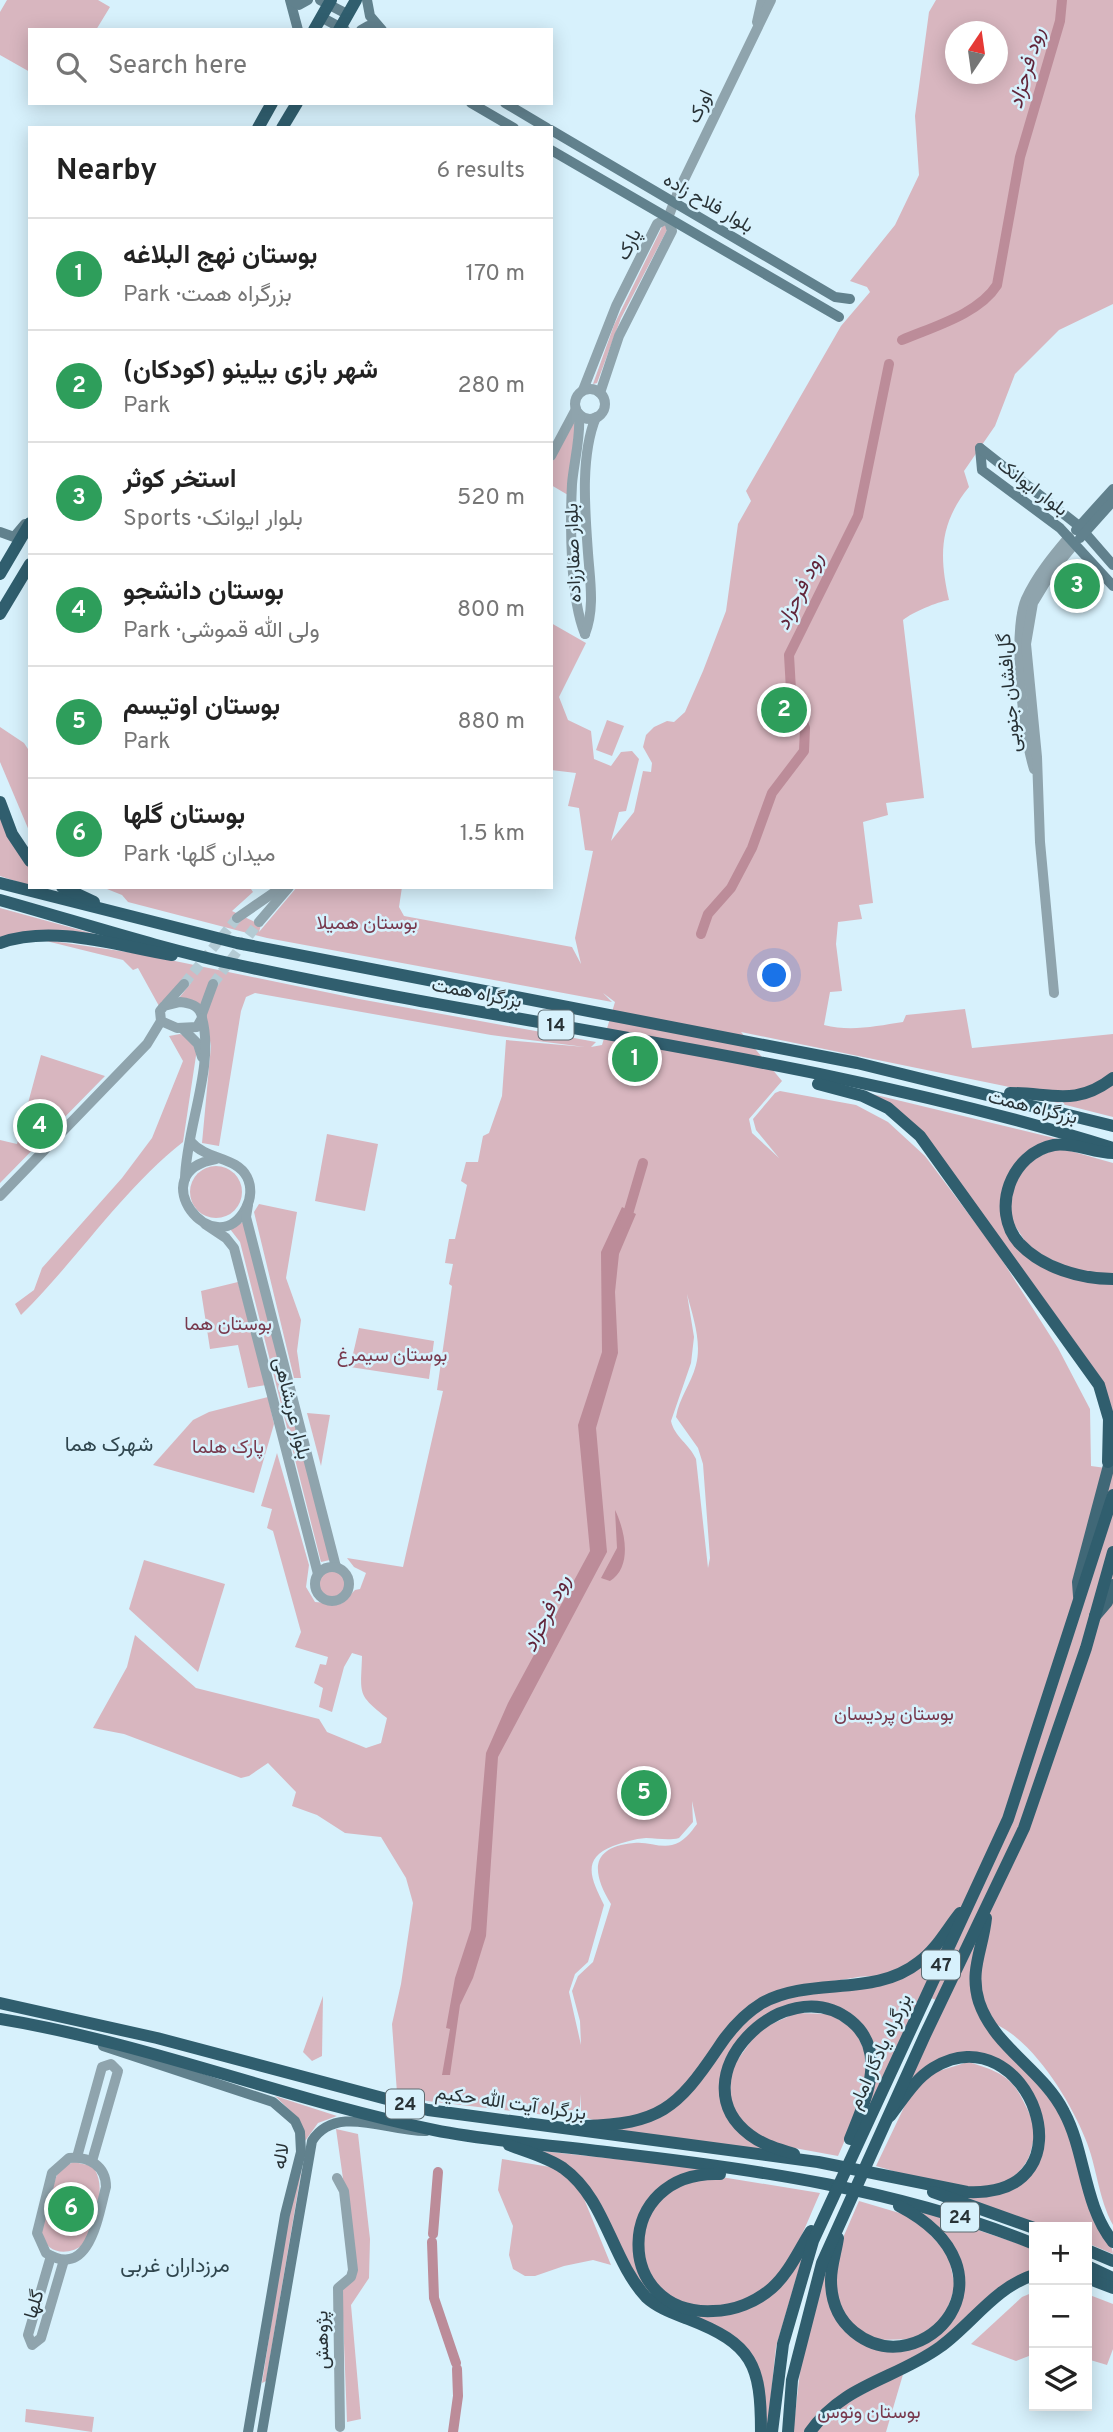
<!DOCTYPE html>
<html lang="en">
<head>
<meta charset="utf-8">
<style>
  body { margin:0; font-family:Overpass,Vazirmatn,sans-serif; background:#f6f6f6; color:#222 }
  .controls { position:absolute; right:21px; bottom:21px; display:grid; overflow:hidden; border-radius:0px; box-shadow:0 4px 18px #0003 }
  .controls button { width:63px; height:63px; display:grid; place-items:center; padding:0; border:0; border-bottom:2px solid #e0e0e0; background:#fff; color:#222; font:35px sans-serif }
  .compass { position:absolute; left:945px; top:21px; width:63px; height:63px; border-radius:50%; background:#fff; box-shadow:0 4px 18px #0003; rotate:13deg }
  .you { position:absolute; left:775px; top:976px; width:24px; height:24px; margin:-18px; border:5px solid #fff; border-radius:50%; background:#1a73e8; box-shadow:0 0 0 10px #1a73e833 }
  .badge { display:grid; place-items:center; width:46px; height:46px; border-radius:50%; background:#ca3f75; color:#fff; font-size:23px; font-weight:700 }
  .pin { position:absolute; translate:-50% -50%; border:4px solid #fff; box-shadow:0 2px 7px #0006 }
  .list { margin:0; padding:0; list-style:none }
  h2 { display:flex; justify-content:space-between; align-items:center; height:91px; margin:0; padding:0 28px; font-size:30px }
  h2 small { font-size:23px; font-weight:400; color:#767676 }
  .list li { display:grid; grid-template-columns:46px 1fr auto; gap:21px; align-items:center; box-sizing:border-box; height:112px; padding:0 28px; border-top:2px solid #e0e0e0 }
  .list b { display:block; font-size:26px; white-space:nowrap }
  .list p { margin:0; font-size:23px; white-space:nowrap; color:#767676 }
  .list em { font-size:23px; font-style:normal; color:#767676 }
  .icon { flex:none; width:38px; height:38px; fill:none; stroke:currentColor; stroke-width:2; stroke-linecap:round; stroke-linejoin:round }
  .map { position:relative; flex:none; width:1113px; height:2432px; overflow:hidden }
  .search { position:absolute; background:#fff; box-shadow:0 4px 18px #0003; left:28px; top:28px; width:525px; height:77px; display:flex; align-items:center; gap:18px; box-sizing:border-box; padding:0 24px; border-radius:0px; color:#767676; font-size:26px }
  .panel { position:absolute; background:#fff; box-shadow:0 4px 18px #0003; left:28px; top:126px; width:525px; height:763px; border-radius:0px }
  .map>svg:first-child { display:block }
  .green { fill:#d8b6bf; fill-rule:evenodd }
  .water { fill:#bc8c99 }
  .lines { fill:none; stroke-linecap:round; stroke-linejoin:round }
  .river { stroke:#bc8c99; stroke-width:10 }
  .tertiary-tunnel { stroke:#b4cbd4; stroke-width:10; stroke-dasharray:10 5; stroke-linecap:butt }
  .tertiary { stroke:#8fa4ad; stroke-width:10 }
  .secondary { stroke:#61818d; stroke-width:10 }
  .primary { stroke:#406877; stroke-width:12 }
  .trunk { stroke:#305e6e; stroke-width:12 }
  .labels { text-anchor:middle; stroke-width:5; stroke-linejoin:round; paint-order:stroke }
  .shield { fill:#d7f1fc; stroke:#5c6b71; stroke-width:2 }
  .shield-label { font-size:18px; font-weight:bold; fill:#283236 }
  .street-label { font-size:19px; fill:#283236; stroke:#d7f1fc }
  .park-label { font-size:19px; fill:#78394d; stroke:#d7f1fc }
  .water-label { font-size:21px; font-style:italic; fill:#61253a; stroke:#d7f1fc }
  .neighbourhood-label { font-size:21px; fill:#30464e; stroke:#d7f1fc }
</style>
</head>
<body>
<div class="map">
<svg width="1113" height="2432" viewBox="0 0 1113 2432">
  <rect width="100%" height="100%" fill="#d7f1fc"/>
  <!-- green -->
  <g class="green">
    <polygon points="7,0 98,0 110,7 96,30 30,30 30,72 0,55 0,12"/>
    <path d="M936 0H1113V304L1059 330 1015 374 995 426 964 471 969 487C939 524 939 556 949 600 937 602 913 612 903 620L924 798 886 803 888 815 863 822 873 903 859 905 862 919 838 922 836 944 842 991 830 992 824 1025C851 1032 876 1026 903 1022L906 1015 965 1009 972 1048 1113 1034V1074L1087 1090 1049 1095 741 1032 782 1081 749 1119 752 1133 779 1158 756 1130 753 1119 775 1093 780 1091 856 1105 888 1122 925 1156 995 1249 1058 1348 1090 1409 1091 1466 1113 1469V2225C1098 2198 1097 2166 1085 2138 1069 2098 1027 2030 984 2020 1003 2054 1039 2076 1059 2110 1077 2141 1080 2179 1092 2212 1097 2225 1113 2241 1113 2254L1087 2243V2227H1047L939 2190C953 2193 968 2198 982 2197 997 2196 1013 2188 1025 2177 1081 2120 1001 2028 934 2063 921 2070 913 2082 904 2093L945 2004 922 1994 852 2143C868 2101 894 2050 849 2016 771 1956 643 2116 788 2154L586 2129C671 2128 679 2105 726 2043 739 2027 751 2013 769 2003 807 1983 850 1995 889 1982 870 1971 854 1979 833 1981 804 1985 776 1989 751 2006 701 2042 695 2110 622 2119 607 2121 594 2124 581 2114V2094L579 2119 427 2101 397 2093 392 2024 401 1984 413 1903 406 1878 381 1837 345 1833 317 1815 292 1806 296 1792 268 1763 249 1776 241 1778 124 1734 93 1728 127 1667 135 1635 196 1688 319 1719 327 1732 366 1748 381 1743 387 1718C356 1694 361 1694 362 1656L352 1653 344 1667 332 1712 319 1707 323 1688 314 1683 320 1664 326 1665 328 1657 295 1647 301 1632 273 1531 267 1528 272 1509 261 1506 277 1453 309 1565 306 1587 315 1602 341 1604 355 1590 360 1589 366 1573 354 1567 347 1558 403 1567 443 1391 437 1390 452 1286 449 1284 453 1264 445 1263 449 1239H455L467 1185 461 1181 466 1162H478L483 1136 489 1133 502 1096 506 1040 585 1047 491 1035 255 993 246 997 241 1011 219 1146 202 1143 211 1046 205 1014 215 985 213 981 201 1005 179 998 191 983 185 978 159 1006 138 968 133 970 123 960 38 939 141 954 359 999 596 1042 591 1047 602 1045 615 1002 603 993 612 1002 267 938 128 902 122 895 102 887 251 889 253 892 232 911 261 925 259 932 297 887H402L399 907 404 916 572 947 581 964 575 938 593 851 585 850 579 808 568 806 576 773 551 770V623L586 643 559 697 568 720 591 731 594 759 611 766 621 752 632 751 639 759 626 811 619 812 611 841 634 812 643 771 651 772 652 763 643 747 646 735 654 727 667 721 674 722 685 712 703 671 726 611 738 524 751 501 746 491 841 326 870 292 867 287 850 281 895 225 919 175 915 116 929 12ZM956 32H998V74H956ZM687 1294C693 1317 702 1342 696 1365 691 1384 679 1398 676 1417L698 1448 703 1464 710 1558 708 1568 696 1459C690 1445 674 1436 671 1421L691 1363 694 1337ZM692 1801 697 1824C691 1832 683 1843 672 1845 660 1848 646 1841 634 1843 589 1847 592 1873 611 1904L593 1962 578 1976 572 1991 580 2021 581 2045 569 1992 575 1974 588 1962 604 1905C592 1880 580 1859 613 1846 624 1842 634 1839 646 1838 657 1838 668 1841 679 1838L693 1822Z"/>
    <polygon points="663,225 668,225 667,230 621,318 597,383 593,384 614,325"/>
    <polygon points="574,417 576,417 568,495 551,485 551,465"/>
    <polygon points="607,720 624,726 612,756 596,750"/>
    <polygon points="0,727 24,743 30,752 30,833 0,762"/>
    <polygon points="0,813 30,866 30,886 0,876"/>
    <polygon points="0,908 142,947 54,933 0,938"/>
    <path d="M180 1034 191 1038 197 1049 183 1142C121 1191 77 1260 21 1315L15 1304 34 1290 42 1268 122 1178 152 1138 183 1061 169 1036Z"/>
    <polygon points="41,1055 105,1076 0,1183 0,1140 17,1144"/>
    <polygon points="814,1080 1083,1145 1045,1145 1004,1194 1022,1250 1113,1283 1113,1425 1109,1402 920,1132 859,1092"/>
    <polygon points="1113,1081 1113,1117 1050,1101"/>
    <polygon points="327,1134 378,1144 365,1211 315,1201"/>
    <path d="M1060 1148 1113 1163V1276L1073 1270 1030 1249 1008 1215C1015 1176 1020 1161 1060 1148Z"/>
    <circle cx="216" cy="1192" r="26"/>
    <polygon points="259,1204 297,1212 286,1278 301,1320 297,1351 301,1378 294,1378 254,1212"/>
    <polygon points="243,1222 330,1560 321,1562 240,1242 230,1229"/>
    <polygon points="238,1282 266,1385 248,1388 238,1345 210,1349 201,1291"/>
    <polygon points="359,1328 434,1341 429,1379 350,1367"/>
    <polygon points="268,1397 274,1424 254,1493 153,1465 193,1420 209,1412"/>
    <polygon points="307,1413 330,1415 321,1466"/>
    <polygon points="144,1560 225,1584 198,1672 129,1609"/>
    <circle cx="332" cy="1584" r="13"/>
    <polygon points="323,1996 322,2056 312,2061 303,2052"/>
    <polygon points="796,2013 830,2014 855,2030 869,2061 858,2110 838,2156 778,2145 760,2138 735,2114 730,2099 731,2069 759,2030"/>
    <path d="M968 2062C1017 2076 1015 2085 1036 2127 1033 2138 1032 2155 1025 2164 993 2211 920 2178 876 2166L907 2101 929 2074Z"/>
    <polygon points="275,2096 337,2116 318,2123 305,2141 297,2117"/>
    <polygon points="336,2129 358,2134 370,2239 369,2278 351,2305 361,2419 347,2422 342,2290 356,2271"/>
    <polygon points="532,2150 711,2169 675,2179 634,2245 672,2307 749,2307 806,2245 776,2347 767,2432 753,2360 643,2288 592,2195"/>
    <polygon points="502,2159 556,2168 580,2189 611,2265 593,2260 564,2266 535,2276 525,2276 513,2269 509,2255 513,2226 498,2190"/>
    <path d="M74 2162 92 2166C109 2185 94 2224 84 2244 70 2256 45 2255 42 2233 41 2223 54 2177 60 2170 64 2165 69 2164 74 2162Z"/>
    <polygon points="302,2167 266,2381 262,2383 288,2215"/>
    <path d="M715 2176 820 2193C805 2226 793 2265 764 2289 739 2310 678 2314 656 2286 632 2255 641 2214 669 2190 679 2182 703 2180 715 2176Z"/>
    <polygon points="859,2201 913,2217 948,2253 955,2287 944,2318 915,2339 876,2340 849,2323 834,2291 842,2240"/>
    <polygon points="909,2207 1034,2249 1034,2271 955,2330 806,2432 793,2432 803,2346 833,2248 832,2310 889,2350 953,2317 955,2250 946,2236"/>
    <polygon points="1034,2292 1034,2354 1016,2361 971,2344 1022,2297"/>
    <polygon points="1087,2294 1113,2304 1113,2349 1107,2365 1087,2359"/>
    <polygon points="904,2371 886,2432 813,2432 826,2415"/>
    <polygon points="26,2409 94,2417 92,2432 25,2422"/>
  </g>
  <!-- water -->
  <g class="water">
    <polygon points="1073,562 1099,589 1084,605 1055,582"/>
    <polygon points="622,1207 636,1214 619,1254 615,1292 618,1353 596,1428 607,1552 498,1757 486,1936 473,1978 460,2005 450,2075 442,2075 450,2029 446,2028 455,1978 471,1929 486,1753 508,1703 590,1551 578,1425 602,1352 601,1252"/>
    <path d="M615 1510C625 1530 633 1567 610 1581L601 1578 617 1548Z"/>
  </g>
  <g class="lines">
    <!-- river -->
    <g class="river">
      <path d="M902 340C932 327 979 314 997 285L1020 157 1060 21 1062 0"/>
      <polyline points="701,934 708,914 731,888 752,848 772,793 804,751 805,728 791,690 789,655 858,516 889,364"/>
      <polyline points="625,1224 643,1163"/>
      <polyline points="433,2234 438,2172"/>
      <polyline points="432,2242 434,2298 456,2363"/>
      <polyline points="453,2432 458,2396 457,2369"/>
    </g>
    <!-- tertiary-tunnel -->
    <g class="tertiary-tunnel">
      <polyline points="184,984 237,918"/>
      <polyline points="213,984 259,922"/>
    </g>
    <!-- tertiary -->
    <g class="tertiary">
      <polyline points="757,22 762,0"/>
      <polyline points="668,218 678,192 771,0"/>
      <circle cx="590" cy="404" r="15"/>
      <polyline points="583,390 616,306 657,224 668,218"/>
      <polyline points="600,393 619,336 672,231 668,218"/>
      <path d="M579 414C581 437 574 461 572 484 570 524 570 598 585 634"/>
      <polyline points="551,456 576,409"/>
      <path d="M585 634C595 608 590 581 588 553 585 511 580 456 596 417"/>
      <path d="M1034 769C1023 733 1012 633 1026 599 1037 575 1053 556 1069 537"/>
      <polyline points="237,918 282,887"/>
      <polyline points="259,922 289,887"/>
      <polyline points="1054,993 1040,842 1037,757 1026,644 1033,603 1053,570 1075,543"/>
      <path d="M180 1002C191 1003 201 1006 202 1018L197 1027 177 1028 161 1021 160 1011 164 1006Z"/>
      <polyline points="166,1004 184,984"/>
      <polyline points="202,1014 213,984"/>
      <polyline points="183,1029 198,1044 202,1057"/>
      <path d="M190 1141C207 1161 236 1156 247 1177 252 1187 251 1199 246 1208 215 1267 140 1172 216 1159"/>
      <path d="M185 1179C186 1128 215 1066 202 1018"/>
      <polyline points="0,1196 147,1044 161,1021"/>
      <polyline points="248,1205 246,1217 336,1567"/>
      <polyline points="205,1224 226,1238 234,1248 318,1574"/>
      <circle cx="332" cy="1584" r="17"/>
      <polyline points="77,2157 102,2067 111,2064 118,2071 92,2161"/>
      <path d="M69 2158C89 2156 106 2166 106 2187 98 2216 90 2280 46 2253L37 2233 52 2173Z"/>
      <polyline points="337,2178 344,2191 353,2270 351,2277 338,2288 340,2427"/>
      <polyline points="51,2256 28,2335 32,2345 41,2338 64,2260"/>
    </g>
    <!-- secondary -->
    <g class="secondary">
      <polyline points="290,0 298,30"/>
      <polyline points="291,0 299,5 308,0"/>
      <polyline points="320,0 347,14"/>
      <polyline points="367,0 370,16 382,30"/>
      <polyline points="321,17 345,30"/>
      <polyline points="361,30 368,26 379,30"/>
      <polyline points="471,103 514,128"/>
      <polyline points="505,103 547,128"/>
      <polyline points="551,130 835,297 850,299"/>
      <polyline points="551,150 839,317"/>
      <polyline points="980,448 982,470 1060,528 1113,586"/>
      <polyline points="980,448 1079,526 1113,565"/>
      <polyline points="1076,530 1113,489"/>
      <polyline points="0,532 14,537 25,524"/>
      <polyline points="1080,538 1113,501"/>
      <polyline points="103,2046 273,2102 295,2121 300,2132 301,2152 285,2215 248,2432"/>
      <path d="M262 2432 312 2141C336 2103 389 2132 426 2131"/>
    </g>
    <!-- primary -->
    <g class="primary">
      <polyline points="1079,1596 1078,1582 1112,1454"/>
      <polyline points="1095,1616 1107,1602 1113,1585"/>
    </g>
    <!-- trunk -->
    <g class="trunk">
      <polyline points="314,30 331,0"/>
      <polyline points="339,30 356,0"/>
      <polyline points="258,128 272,103"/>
      <polyline points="282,128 297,103"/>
      <polyline points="0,574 30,523"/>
      <polyline points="0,614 30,564"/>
      <polyline points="0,802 12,834 30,861"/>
      <polyline points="0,883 237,943 857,1063 1113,1126"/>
      <polyline points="62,887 94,902"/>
      <path d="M0 900C79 922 158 948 238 965 529 1028 828 1059 1113 1148"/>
      <path d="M0 943C54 924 118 946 172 955"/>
      <polyline points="818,1084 863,1096 888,1108 920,1136 1099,1385 1109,1419 1108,1462"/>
      <path d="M1010 1093C1051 1093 1076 1107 1113 1078"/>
      <path d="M1113 1153C1093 1153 1074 1142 1054 1145 1011 1153 990 1210 1019 1243 1042 1268 1081 1279 1113 1279"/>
      <path d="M986 1918C983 1949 969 1970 979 2002 994 2047 1043 2070 1064 2112 1086 2153 1083 2204 1113 2242"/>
      <path d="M0 2003 157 2038 428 2110 818 2162 967 2192C1099 2198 1027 2010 933 2068 915 2079 903 2099 890 2116"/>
      <path d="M0 2019C147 2043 288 2100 434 2130 493 2142 554 2145 614 2153 755 2169 901 2190 1034 2244"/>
      <path d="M584 2126C659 2124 677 2109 718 2048 729 2031 744 2014 762 2003 811 1976 874 1998 919 1962 936 1950 947 1929 960 1913"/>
      <path d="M509 2145C527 2152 547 2157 563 2168 606 2199 611 2259 646 2297 658 2308 673 2313 688 2319 753 2344 761 2365 761 2432"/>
      <path d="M794 2154C779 2149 763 2145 750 2135 675 2079 784 1967 851 2021 889 2052 865 2101 850 2139"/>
      <path d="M720 2174C612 2170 613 2316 713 2311 734 2311 756 2302 772 2288 789 2273 799 2250 811 2231"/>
      <polyline points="933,2192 1034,2228"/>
      <path d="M838 2238C836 2252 831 2266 831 2280 831 2301 838 2319 854 2332 922 2387 1027 2273 899 2206"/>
      <polyline points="1087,2250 1113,2261"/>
      <polyline points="1087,2266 1113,2278"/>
      <polyline points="1087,2278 1113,2288"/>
      <polyline points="772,2432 783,2344 813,2241 1008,1819 1113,1495"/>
      <polyline points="788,2432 792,2380 822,2263 925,2035 1024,1828 1086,1648 1113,1552"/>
      <path d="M810 2432C843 2384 896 2379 940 2347 972 2324 995 2287 1034 2275"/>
    </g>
  </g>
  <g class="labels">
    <!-- shield labels -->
    <g class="shield">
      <rect x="538.5" y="1010.5" width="35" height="29" rx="5"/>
      <rect x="922" y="1950.5" width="38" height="29" rx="5"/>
      <rect x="386" y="2089.5" width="38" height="29" rx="5"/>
      <rect x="941" y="2202.5" width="38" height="29" rx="5"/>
    </g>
    <g class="shield-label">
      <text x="556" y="1031">14</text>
      <text x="941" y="1971">47</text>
      <text x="405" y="2110">24</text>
      <text x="960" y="2223">24</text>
    </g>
    <!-- street labels -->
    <g class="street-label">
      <text transform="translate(699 106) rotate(-65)" y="7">اورک</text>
      <text transform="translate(709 202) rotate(30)" y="7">بلوار فلاح زاده</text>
      <text transform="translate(628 244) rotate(-63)" y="7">پارک</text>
      <text transform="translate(1033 486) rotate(37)" y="7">بلوار ایوانک</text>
      <text transform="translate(572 553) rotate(-92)" y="7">بلوار صفارزاده</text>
      <text transform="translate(1008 693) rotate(-95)" y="7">گل‌افشان جنوبی</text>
      <text transform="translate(477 992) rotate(11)" y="7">بزرگراه همت</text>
      <text transform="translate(1033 1106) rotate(14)" y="7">بزرگراه همت</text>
      <text transform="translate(293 1408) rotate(76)" y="7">بلوار عربشاهی</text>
      <text transform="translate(879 2051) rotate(-65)" y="7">بزرگراه یادگار امام</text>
      <text transform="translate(511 2102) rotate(8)" y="7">بزرگراه آیت الله حکیم</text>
      <text transform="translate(280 2156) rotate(-80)" y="7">لاله</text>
      <text transform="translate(33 2304) rotate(-74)" y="7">گلها</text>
      <text transform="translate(321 2340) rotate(-91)" y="7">پژوهش</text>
    </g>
    <!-- park labels -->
    <g class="park-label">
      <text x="367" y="929">بوستان همیلا</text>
      <text x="228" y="1330">بوستان هما</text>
      <text x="392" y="1361">بوستان سیمرغ</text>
      <text x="228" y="1453">پارک هلما</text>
      <text x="894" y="1720">بوستان پردیسان</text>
      <text x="869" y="2418">بوستان ونوس</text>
    </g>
    <!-- water labels -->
    <g class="water-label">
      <text transform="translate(1026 68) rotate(-74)" y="7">رود فرحزاد</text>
      <text transform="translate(799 591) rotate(-64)" y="7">رود فرحزاد</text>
      <text transform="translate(546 1613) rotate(-64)" y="7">رود فرحزاد</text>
    </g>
    <!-- neighbourhood labels -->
    <g class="neighbourhood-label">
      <text x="109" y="1451">شهرک هما</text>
      <text x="175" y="2272">مرزداران غربی</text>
    </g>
  </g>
</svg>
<div class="controls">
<button>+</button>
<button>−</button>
<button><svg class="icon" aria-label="layers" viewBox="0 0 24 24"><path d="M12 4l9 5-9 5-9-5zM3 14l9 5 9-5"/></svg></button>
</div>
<svg class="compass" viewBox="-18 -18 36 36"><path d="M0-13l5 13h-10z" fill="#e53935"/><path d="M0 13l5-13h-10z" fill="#767676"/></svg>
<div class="you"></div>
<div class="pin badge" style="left:635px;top:1059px;background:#2e9e5b">1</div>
<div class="pin badge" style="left:784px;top:710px;background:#2e9e5b">2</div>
<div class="pin badge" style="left:1077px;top:586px;background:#2e9e5b">3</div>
<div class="pin badge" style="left:40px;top:1126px;background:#2e9e5b">4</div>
<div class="pin badge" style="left:644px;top:1793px;background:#2e9e5b">5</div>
<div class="pin badge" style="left:71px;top:2209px;background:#2e9e5b">6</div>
<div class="search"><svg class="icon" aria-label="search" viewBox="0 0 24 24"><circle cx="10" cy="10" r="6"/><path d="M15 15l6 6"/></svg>Search here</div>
<section class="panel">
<h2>Nearby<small>6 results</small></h2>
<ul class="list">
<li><span class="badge" style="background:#2e9e5b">1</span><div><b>بوستان نهج البلاغه</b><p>Park · بزرگراه همت</p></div><em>170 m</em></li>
<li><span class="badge" style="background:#2e9e5b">2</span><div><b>شهر بازی بیلینو (کودکان)</b><p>Park</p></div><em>280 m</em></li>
<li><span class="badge" style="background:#2e9e5b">3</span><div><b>استخر کوثر</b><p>Sports · بلوار ایوانک</p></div><em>520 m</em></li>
<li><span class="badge" style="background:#2e9e5b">4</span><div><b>بوستان دانشجو</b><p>Park · ولی الله قموشی</p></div><em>800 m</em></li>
<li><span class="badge" style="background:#2e9e5b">5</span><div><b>بوستان اوتیسم</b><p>Park</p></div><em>880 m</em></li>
<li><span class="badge" style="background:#2e9e5b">6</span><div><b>بوستان گلها</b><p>Park · میدان گلها</p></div><em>1.5 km</em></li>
</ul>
</section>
</div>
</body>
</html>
